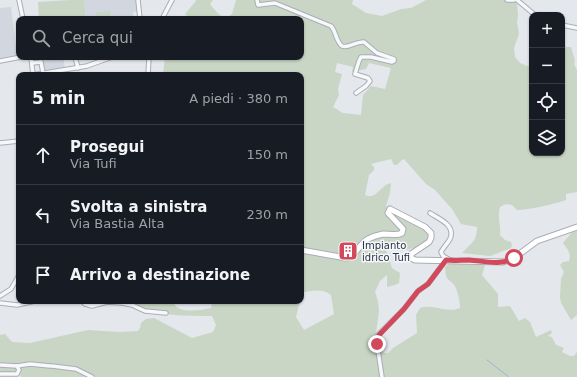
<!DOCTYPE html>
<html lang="it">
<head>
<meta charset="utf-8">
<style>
  body { margin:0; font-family:"DejaVu Sans",sans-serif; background:#242831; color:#f1f3f6 }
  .controls { position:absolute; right:12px; top:12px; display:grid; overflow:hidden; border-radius:8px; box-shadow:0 1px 3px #0004 }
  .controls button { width:36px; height:36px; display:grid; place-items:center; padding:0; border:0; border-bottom:1px solid #363941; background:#171b24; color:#f1f3f6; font:20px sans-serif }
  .stop { position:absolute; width:12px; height:12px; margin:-9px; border:3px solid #d1495b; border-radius:50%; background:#fff }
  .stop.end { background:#d1495b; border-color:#fff; box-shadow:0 1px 4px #0008 }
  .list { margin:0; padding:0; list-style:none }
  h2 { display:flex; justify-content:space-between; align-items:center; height:52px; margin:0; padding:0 16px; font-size:17px }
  h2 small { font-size:13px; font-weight:400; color:#9ea1a6 }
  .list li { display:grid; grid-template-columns:26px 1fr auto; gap:12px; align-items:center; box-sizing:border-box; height:60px; padding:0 16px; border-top:1px solid #363941 }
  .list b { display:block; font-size:15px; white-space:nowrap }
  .list p { margin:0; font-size:13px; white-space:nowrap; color:#9ea1a6 }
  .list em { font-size:13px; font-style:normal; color:#9ea1a6 }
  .icon { flex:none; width:22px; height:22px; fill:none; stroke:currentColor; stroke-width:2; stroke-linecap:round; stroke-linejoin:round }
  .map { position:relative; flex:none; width:577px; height:377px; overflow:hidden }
  .search { position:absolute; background:#171b24; box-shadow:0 1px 3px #0004; left:16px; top:16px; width:288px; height:44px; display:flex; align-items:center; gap:10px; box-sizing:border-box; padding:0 14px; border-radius:8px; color:#9ea1a6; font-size:15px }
  .panel { position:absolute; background:#171b24; box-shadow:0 1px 3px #0004; left:16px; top:72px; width:288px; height:232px; border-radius:8px }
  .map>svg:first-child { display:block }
  .built { fill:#d2d6de }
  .green { fill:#c9d6c5; fill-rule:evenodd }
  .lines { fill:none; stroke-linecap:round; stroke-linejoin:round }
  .stream { stroke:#9fb4cc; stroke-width:1 }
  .street-casing { stroke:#a9aeb7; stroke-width:5.5 }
  .secondary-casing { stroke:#a9aeb7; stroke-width:7 }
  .street { stroke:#f7f8fa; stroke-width:3.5 }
  .secondary { stroke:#fff; stroke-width:5 }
  .route { stroke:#d1495b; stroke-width:5 }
  .labels { text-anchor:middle; stroke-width:3; stroke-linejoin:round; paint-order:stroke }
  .poi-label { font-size:10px; fill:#2b3445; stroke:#f4f6f9; text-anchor:start }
</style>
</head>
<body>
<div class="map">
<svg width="577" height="377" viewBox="0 0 577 377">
  <rect width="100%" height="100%" fill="#e4e7ec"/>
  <!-- built -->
  <g class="built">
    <polygon points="84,0 137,0 137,12 133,12 134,19 86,19"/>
    <polygon points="11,7 17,55 0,58 0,8"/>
    <polygon points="34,57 63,57 65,68 45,72 43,60 35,61"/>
  </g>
  <!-- green -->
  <g class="green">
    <polygon points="71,0 84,0 86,19 39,19 38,2"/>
    <path d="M195 0H213L210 4C215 10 219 16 226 18L232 14 236 0H353L352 4 366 13 382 16 401 9 411 8 426 0H517L518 16 517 22 519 34 514 48 515 57 520 63 527 66H532V153H562V49L565 47H571L575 61 574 64 577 70V192L566 194V200C555 204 528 210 517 210L512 205 506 204 500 207C497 217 501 225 500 235L505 240 511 242 512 245 511 248 490 256 462 253C471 243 477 242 477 227L461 224 452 209 435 190 426 184 404 159 402 160 397 165H394L391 159 371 164 374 167V170L369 175 365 195C376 201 380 185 391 183L390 193 386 206 426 225 432 237 422 246 401 251 393 246 388 247 386 250 392 268 400 273 399 283 395 285 387 287V275L380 281 375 292 378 301 379 311 375 341 377 357V345L384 353H388L393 348 417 333 416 315 420 308C434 303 446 314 460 308 460 302 458 292 455 286 448 277 446 282 445 267L450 263 486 262 482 275 498 294V307L510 306 519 321 525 318 530 322 536 337 551 330 552 333 548 336 552 337 556 345 564 348 562 352 570 356H574L577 352V377H21L20 374H0V335L5 334 12 342 30 343 88 330 119 332 138 331 140 328 141 323 146 319 154 318 192 338 213 332 216 325 212 316C184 316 159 316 133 305V301H175L174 304C181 314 200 310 211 308L212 302 217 301H300L296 317 304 330 334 314 331 295C322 288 312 291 301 293V296V75L163 74 165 57H301V19H190L185 14 196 1ZM337 63 353 67 352 72 366 69 369 63 391 68 385 89 371 86 363 95 361 115 343 113 333 107 339 95 338 89 342 74 335 72Z"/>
    <polygon points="110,11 111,19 96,19 96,12"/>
    <path d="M577 229V315L571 320 561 303 560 297 561 279 564 272 560 265 563 262 569 261C572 253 567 249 563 243L572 232Z"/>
  </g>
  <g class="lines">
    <!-- stream -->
    <polyline class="stream" points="487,360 509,377"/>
    <defs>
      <g id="street">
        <polyline points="19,0 23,19"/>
        <polyline points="138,0 140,19"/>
        <path d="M257 0 258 5 275 3 331 26C336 31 336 42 342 46 347 49 357 41 364 42L377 53 394 59V61L392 62 371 57H361L359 61 355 74 368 78 370 81 366 86 356 93"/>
        <polyline points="507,0 514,0"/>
        <polyline points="517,0 535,15"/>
        <polyline points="162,19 172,0"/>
        <polyline points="562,25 577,28"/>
        <polyline points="31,57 33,75"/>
        <polyline points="75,57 78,68"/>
        <polyline points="0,61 21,57"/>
        <polyline points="32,63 41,62 43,73"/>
        <polyline points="33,75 87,66 112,57"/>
        <polyline points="148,75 149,57"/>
        <polyline points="0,143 19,141"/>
        <path d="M430 213C439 219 456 225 450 239 447 244 443 248 441 252L443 256 452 261"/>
        <polyline points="0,296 11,289 19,275"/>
        <polyline points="82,301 85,304 92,306 107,302 122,303 132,305 145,311 166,313"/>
        <polyline points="0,303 17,305 35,301"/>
        <polyline points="0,365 17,366 30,364 50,366"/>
        <polyline points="52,366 76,369 92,377"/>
        <polyline points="0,374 17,374 19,370 17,366"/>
        <polyline points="382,377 377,344 378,335 404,309 418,291 428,284 446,260"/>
      </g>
      <path id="secondary" d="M301 250 346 258C356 256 359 244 368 239 372 237 378 235 383 234 390 234 397 236 402 233L403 229 388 213 390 209 425 227 431 233V238L429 242 411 254V258L415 260 503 262 514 258 537 241 577 227"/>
    </defs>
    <!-- street casing -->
    <use href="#street" class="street-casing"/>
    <!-- secondary casing -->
    <use href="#secondary" class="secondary-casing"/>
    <!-- street -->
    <use href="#street" class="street"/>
    <!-- secondary -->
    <use href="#secondary" class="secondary"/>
  </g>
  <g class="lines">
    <!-- route -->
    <path class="route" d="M377 344V338L380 334 404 309 418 291 428 284 446 260C454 261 461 260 469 260 484 261 500 266 514 258"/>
  </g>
  <!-- icons -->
  <defs>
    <symbol id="building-square" viewBox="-11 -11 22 22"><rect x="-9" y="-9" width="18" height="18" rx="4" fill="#d1495b" stroke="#f4f6f9"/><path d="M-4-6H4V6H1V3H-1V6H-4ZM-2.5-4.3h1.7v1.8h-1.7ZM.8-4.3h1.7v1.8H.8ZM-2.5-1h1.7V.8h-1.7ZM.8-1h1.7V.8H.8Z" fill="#fff"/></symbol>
  </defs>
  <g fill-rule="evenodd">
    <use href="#building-square" x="337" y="240" width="22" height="22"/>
  </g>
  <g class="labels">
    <!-- poi labels -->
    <g class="poi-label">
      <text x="362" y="249">Impianto<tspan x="362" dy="12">idrico Tufi</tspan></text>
    </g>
  </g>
</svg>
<div class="controls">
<button>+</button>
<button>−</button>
<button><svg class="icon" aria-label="locate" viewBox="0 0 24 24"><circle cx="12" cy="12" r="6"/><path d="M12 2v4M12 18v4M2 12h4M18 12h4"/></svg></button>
<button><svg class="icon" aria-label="layers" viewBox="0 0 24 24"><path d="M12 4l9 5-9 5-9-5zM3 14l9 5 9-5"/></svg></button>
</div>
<div class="stop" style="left:514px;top:258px"></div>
<div class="stop end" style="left:377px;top:344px"></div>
<div class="search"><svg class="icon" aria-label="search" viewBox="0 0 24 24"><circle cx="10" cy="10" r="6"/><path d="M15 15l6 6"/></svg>Cerca qui</div>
<section class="panel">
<h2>5 min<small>A piedi · 380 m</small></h2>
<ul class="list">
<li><svg class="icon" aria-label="ahead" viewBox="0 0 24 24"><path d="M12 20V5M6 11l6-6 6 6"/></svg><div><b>Prosegui</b><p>Via Tufi</p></div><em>150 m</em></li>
<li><svg class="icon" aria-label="left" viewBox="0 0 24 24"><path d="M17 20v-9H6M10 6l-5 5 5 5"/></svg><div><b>Svolta a sinistra</b><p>Via Bastia Alta</p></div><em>230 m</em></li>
<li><svg class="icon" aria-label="arrive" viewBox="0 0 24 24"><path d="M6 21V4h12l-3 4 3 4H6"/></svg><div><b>Arrivo a destinazione</b></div></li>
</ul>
</section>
</div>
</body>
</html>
